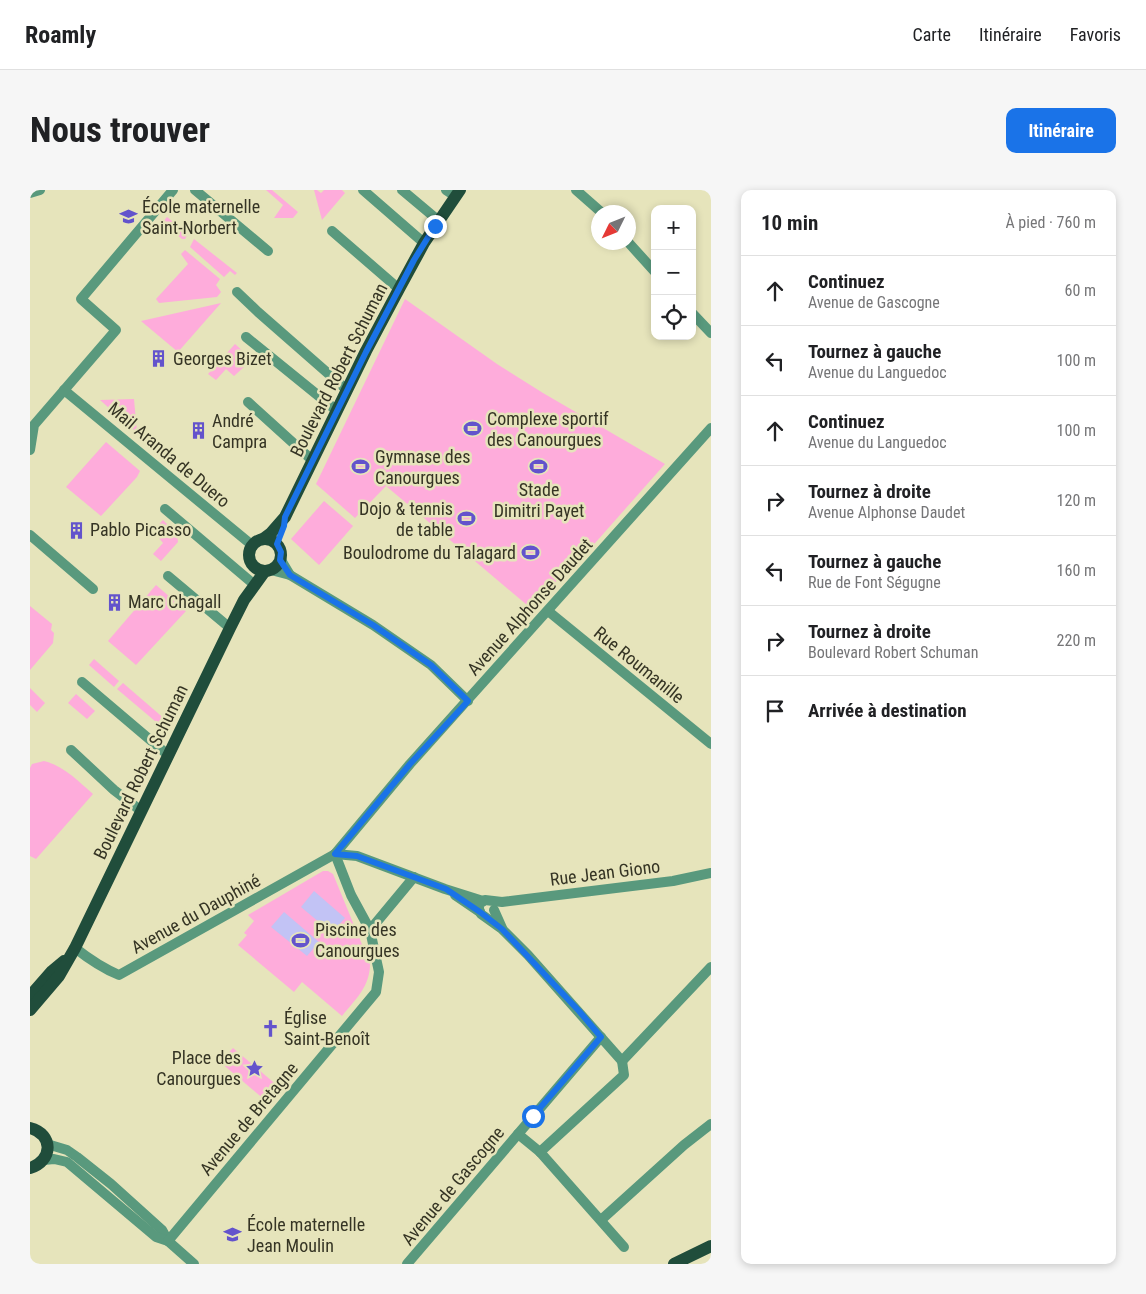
<!DOCTYPE html>
<html lang="fr">
<head>
<meta charset="utf-8">
<style>
  body { margin:0; font-family:"Roboto Condensed",sans-serif; background:#f6f6f6; color:#202124 }
  .controls { position:absolute; right:15px; top:15px; display:grid; overflow:hidden; border-radius:10px; box-shadow:0 2px 8px #0003 }
  .controls button { width:45px; height:45px; display:grid; place-items:center; padding:0; border:0; border-bottom:1px solid #e0e0e0; background:#fff; color:#202124; font:25px sans-serif }
  .compass { position:absolute; left:561px; top:15px; width:45px; height:45px; border-radius:50%; background:#fff; box-shadow:0 2px 8px #0003; rotate:227deg }
  .stop { position:absolute; width:15px; height:15px; margin:-11px; border:4px solid #1a73e8; border-radius:50%; background:#fff }
  .stop.end { background:#1a73e8; border-color:#fff; box-shadow:0 1px 5px #0008 }
  .list { margin:0; padding:0; list-style:none }
  h2 { display:flex; justify-content:space-between; align-items:center; height:65px; margin:0; padding:0 20px; font-size:21px }
  h2 small { font-size:16px; font-weight:400; color:#757577 }
  .list li { display:grid; grid-template-columns:32px 1fr auto; gap:15px; align-items:center; box-sizing:border-box; height:70px; padding:0 20px; border-top:1px solid #e0e0e0 }
  .list b { display:block; font-size:19px; white-space:nowrap }
  .list p { margin:0; font-size:16px; white-space:nowrap; color:#757577 }
  .list em { font-size:16px; font-style:normal; color:#757577 }
  .icon { flex:none; width:28px; height:28px; fill:none; stroke:currentColor; stroke-width:2; stroke-linecap:round; stroke-linejoin:round }
  .map { position:relative; flex:none; width:681px; height:1074px; overflow:hidden; border-radius:10px }
  header { display:flex; align-items:center; gap:30px; box-sizing:border-box; height:70px; padding:0 25px; background:#fff; border-bottom:1px solid #e0e0e0 }
  header strong { font-size:24px }
  nav { display:flex; gap:28px; margin-inline-start:auto; font-size:18px }
  .intro { display:flex; align-items:center; justify-content:space-between; box-sizing:border-box; height:120px; padding:0 30px }
  h1 { margin:0; font-size:35px }
  .button { padding:12px 22px; border-radius:10px; background:#1a73e8; color:#fff; font-size:18px; font-weight:700 }
  main { display:flex; gap:30px; padding:0 30px }
  aside { flex:1; background:#fff; border-radius:10px; box-shadow:0 2px 8px #0003 }
  .map>svg:first-child { display:block }
  .green { fill:#feacdb }
  .water { fill:#c2c3f5 }
  .lines { fill:none; stroke-linecap:round; stroke-linejoin:round }
  .minor { stroke:#59997d; stroke-width:10 }
  .tertiary { stroke:#59997d; stroke-width:10 }
  .primary { stroke:#204d3b; stroke-width:12 }
  .route { stroke:#1a73e8; stroke-width:6 }
  .labels { text-anchor:middle; stroke-width:5; stroke-linejoin:round; paint-order:stroke }
  .poi-label { font-size:18px; fill:#353424; stroke:#e6e4bb; text-anchor:start }
  .street-label { font-size:18px; fill:#353424; stroke:#e6e4bb }
</style>
</head>
<body>
<header>
<strong>Roamly</strong>
<nav><a>Carte</a><a>Itinéraire</a><a>Favoris</a></nav>
</header>
<div class="intro"><h1>Nous trouver</h1><a class="button">Itinéraire</a></div>
<main>
<div class="map">
<svg width="681" height="1074" viewBox="0 0 681 1074">
  <rect width="100%" height="100%" fill="#e6e4bb"/>
  <!-- green -->
  <g class="green">
    <polygon points="236,0 242,0 268,22 263,28 244,28 253,15"/>
    <polygon points="284,0 287,0 291,3 294,0 312,0 315,3 292,30"/>
    <polygon points="137,27 158,44 155,49 152,49 132,33"/>
    <polygon points="164,49 207,83 205,85 200,81 194,87 160,57"/>
    <polygon points="155,60 190,89 186,95 191,102 187,107 129,113 126,109 158,74 151,64"/>
    <polygon points="375,109 467,174 513,203 635,274 543,378 497,415 356,296 325,328 286,294"/>
    <polygon points="191,113 148,162 111,131"/>
    <polygon points="205,154 216,164 214,177 204,186 196,179 186,190 178,184"/>
    <polygon points="104,209 107,243 70,210"/>
    <polygon points="76,252 110,281 107,287 71,326 36,297"/>
    <polygon points="294,311 323,336 289,375 261,349"/>
    <polygon points="133,330 147,344 148,352 131,371 123,364 133,353 123,341"/>
    <polygon points="126,395 156,421 106,475 78,451"/>
    <polygon points="0,416 22,434 21,440 24,443 23,453 0,480"/>
    <polygon points="64,469 89,491 84,497 59,475"/>
    <polygon points="93,493 137,531 132,537 87,499"/>
    <polygon points="0,498 15,513 7,522 0,515"/>
    <polygon points="46,504 65,521 57,529 38,513"/>
    <path d="M14 571C34 576 48 591 63 604L6 669 0 666V578L2 574Z"/>
    <path d="M293 681H298L303 684 340 774C340 796 326 809 312 826L272 792 264 802 208 755 217 745 214 743 224 731 218 725Z"/>
    <polygon points="203,858 249,897 236,911 190,872"/>
  </g>
  <!-- water -->
  <g class="water">
    <polygon points="284,701 315,728 302,743 271,717"/>
    <polygon points="254,722 289,752 277,766 241,737"/>
  </g>
  <g class="lines">
    <!-- minor -->
    <g class="minor">
      <polyline points="165,0 238,61"/>
      <polyline points="333,0 394,53"/>
      <polyline points="372,0 409,31"/>
      <polyline points="416,0 425,6"/>
      <polyline points="0,3 10,0"/>
      <polyline points="302,41 369,99"/>
      <polyline points="207,102 228,122 317,200"/>
      <polyline points="216,147 306,220"/>
      <polyline points="34,200 223,356"/>
      <polyline points="218,212 282,270"/>
      <polyline points="0,260 4,235 86,140 51,109 143,0"/>
      <polyline points="135,319 220,391"/>
      <polyline points="0,345 63,399"/>
      <polyline points="251,370 260,385"/>
      <polyline points="241,380 260,385 343,435 401,475 438,511"/>
      <polyline points="138,386 200,438"/>
      <polyline points="518,421 681,554"/>
      <polyline points="52,492 138,565"/>
      <polyline points="41,560 84,600 110,620"/>
      <polyline points="305,664 327,666 415,699 453,711"/>
      <polyline points="425,705 450,722"/>
      <polyline points="464,720 472,738"/>
      <polyline points="340,740 384,687"/>
      <path d="M45 758C59 769 72 778 89 785L305 664 380 574 681 238"/>
      <polyline points="592,871 681,777"/>
      <polyline points="488,944 510,962 594,1057"/>
      <polyline points="17,954 37,960 47,967 81,994 132,1040 138,1051 164,1074"/>
      <polyline points="510,962 594,885 592,871 498,765 472,739 451,724 449,719 449,714 455,710 472,712 643,691 681,683"/>
      <polyline points="14,970 24,969 37,972 126,1047 138,1051"/>
      <polyline points="571,1030 654,955 681,934"/>
      <polyline points="138,1051 346,802 349,782 340,740 321,705 305,664"/>
      <polyline points="377,1074 571,847"/>
    </g>
    <!-- tertiary -->
    <g class="tertiary">
      <polyline points="546,0 571,22"/>
      <polyline points="598,52 625,82"/>
      <polyline points="662,123 681,143"/>
    </g>
    <!-- primary -->
    <g class="primary">
      <polyline points="233,349 241,343 255,327 336,161 369,99 394,53 430,0"/>
      <circle cx="235" cy="365" r="16"/>
      <polyline points="0,806 22,781 34,771"/>
      <polyline points="0,820 29,786 45,758 200,438 214,410 235,381"/>
      <path d="M0 938C24 944 23 971 0 978"/>
      <polyline points="644,1074 681,1056"/>
    </g>
  </g>
  <g class="lines">
    <!-- route -->
    <polyline class="route" points="405,36 384,70 336,162 255,327 254,336 247,354 251,362 250,370 260,385 343,435 401,475 438,511 380,574 305,664 327,666 416,699 450,722 472,739 549,821 571,847 503,926"/>
  </g>
  <!-- icons -->
  <defs>
    <symbol id="school-bare" viewBox="-9 -9 18 18"><path d="M0-5L7-2L0 1L-7-2ZM-4 1L0 2.5L4 1V4Q0 6-4 4Z" fill="#6353cc" stroke="#e6e4bb" stroke-width="2.5" paint-order="stroke"/></symbol>
    <symbol id="building-bare" viewBox="-9 -9 18 18"><path d="M-4-6H4V6H1V3H-1V6H-4ZM-2.5-4.3h1.7v1.8h-1.7ZM.8-4.3h1.7v1.8H.8ZM-2.5-1h1.7V.8h-1.7ZM.8-1h1.7V.8H.8Z" fill="#6353cc" stroke="#e6e4bb" stroke-width="2.5" paint-order="stroke"/></symbol>
    <symbol id="stadium-bare" viewBox="-9 -9 18 18"><path d="M0-5a6.5 5 0 1 0 0 10a6.5 5 0 1 0 0-10ZM-3.5-1.8h7v3.6h-7Z" fill="#6353cc" stroke="#e6e4bb" stroke-width="2.5" paint-order="stroke"/></symbol>
    <symbol id="church-bare" viewBox="-9 -9 18 18"><path d="M-1.2-6h2.4v3.5h3.3v2.4h-3.3V6h-2.4V-.1h-3.3v-2.4h3.3Z" fill="#6353cc" stroke="#e6e4bb" stroke-width="2.5" paint-order="stroke"/></symbol>
    <symbol id="sight-bare" viewBox="-9 -9 18 18"><path d="M0-6L1.8-2.2L6-1.7L2.9 1.2L3.7 5.4L0 3.3L-3.7 5.4L-2.9 1.2L-6-1.7L-1.8-2.2Z" fill="#6353cc" stroke="#e6e4bb" stroke-width="2.5" paint-order="stroke"/></symbol>
  </defs>
  <g fill-rule="evenodd">
    <use href="#school-bare" x="86" y="14" width="25" height="25"/>
    <use href="#building-bare" x="116" y="156" width="25" height="25"/>
    <use href="#stadium-bare" x="430" y="226" width="25" height="25"/>
    <use href="#building-bare" x="156" y="228" width="25" height="25"/>
    <use href="#stadium-bare" x="318" y="264" width="25" height="25"/>
    <use href="#stadium-bare" x="496" y="264" width="25" height="25"/>
    <use href="#stadium-bare" x="424" y="316" width="25" height="25"/>
    <use href="#building-bare" x="34" y="328" width="25" height="25"/>
    <use href="#stadium-bare" x="488" y="350" width="25" height="25"/>
    <use href="#building-bare" x="72" y="400" width="25" height="25"/>
    <use href="#stadium-bare" x="258" y="738" width="25" height="25"/>
    <use href="#church-bare" x="228" y="826" width="25" height="25"/>
    <use href="#sight-bare" x="212" y="866" width="25" height="25"/>
    <use href="#school-bare" x="190" y="1032" width="25" height="25"/>
  </g>
  <g class="labels">
    <!-- poi labels -->
    <g class="poi-label">
      <text x="112" y="23">École maternelle<tspan x="112" dy="21">Saint-Norbert</tspan></text>
      <text x="143" y="175">Georges Bizet</text>
      <text x="457" y="235">Complexe sportif<tspan x="457" dy="21">des Canourgues</tspan></text>
      <text x="182" y="237">André<tspan x="182" dy="21">Campra</tspan></text>
      <text x="345" y="273">Gymnase des<tspan x="345" dy="21">Canourgues</tspan></text>
      <text x="509" y="306" text-anchor="middle">Stade<tspan x="509" dy="21">Dimitri Payet</tspan></text>
      <text x="423" y="325" text-anchor="end">Dojo &amp; tennis<tspan x="423" dy="21">de table</tspan></text>
      <text x="60" y="346">Pablo Picasso</text>
      <text x="486" y="369" text-anchor="end">Boulodrome du Talagard</text>
      <text x="98" y="418">Marc Chagall</text>
      <text x="285" y="746">Piscine des<tspan x="285" dy="21">Canourgues</tspan></text>
      <text x="254" y="834">Église<tspan x="254" dy="21">Saint-Benoît</tspan></text>
      <text x="211" y="874" text-anchor="end">Place des<tspan x="211" dy="21">Canourgues</tspan></text>
      <text x="217" y="1041">École maternelle<tspan x="217" dy="21">Jean Moulin</tspan></text>
    </g>
    <!-- street labels -->
    <g class="street-label">
      <text transform="translate(309 180) rotate(-63)" y="6">Boulevard Robert Schuman</text>
      <text transform="translate(139 265) rotate(40)" y="6">Mail Aranda de Duero</text>
      <text transform="translate(500 417) rotate(-48)" y="6">Avenue Alphonse Daudet</text>
      <text transform="translate(609 475) rotate(39)" y="6">Rue Roumanille</text>
      <text transform="translate(111 582) rotate(-64)" y="6">Boulevard Robert Schuman</text>
      <text transform="translate(575 683) rotate(-7)" y="6">Rue Jean Giono</text>
      <text transform="translate(166 724) rotate(-29)" y="6">Avenue du Dauphiné</text>
      <text transform="translate(219 929) rotate(-50)" y="6">Avenue de Bretagne</text>
      <text transform="translate(423 996) rotate(-50)" y="6">Avenue de Gascogne</text>
    </g>
  </g>
</svg>
<div class="controls">
<button>+</button>
<button>−</button>
<button><svg class="icon" aria-label="locate" viewBox="0 0 24 24"><circle cx="12" cy="12" r="6"/><path d="M12 2v4M12 18v4M2 12h4M18 12h4"/></svg></button>
</div>
<svg class="compass" viewBox="-18 -18 36 36"><path d="M0-13l5 13h-10z" fill="#e53935"/><path d="M0 13l5-13h-10z" fill="#757577"/></svg>
<div class="stop" style="left:503px;top:926px"></div>
<div class="stop end" style="left:405px;top:36px"></div>
</div>
<aside>
<h2>10 min<small>À pied · 760 m</small></h2>
<ul class="list">
<li><svg class="icon" aria-label="ahead" viewBox="0 0 24 24"><path d="M12 20V5M6 11l6-6 6 6"/></svg><div><b>Continuez</b><p>Avenue de Gascogne</p></div><em>60 m</em></li>
<li><svg class="icon" aria-label="left" viewBox="0 0 24 24"><path d="M17 20v-9H6M10 6l-5 5 5 5"/></svg><div><b>Tournez à gauche</b><p>Avenue du Languedoc</p></div><em>100 m</em></li>
<li><svg class="icon" aria-label="ahead" viewBox="0 0 24 24"><path d="M12 20V5M6 11l6-6 6 6"/></svg><div><b>Continuez</b><p>Avenue du Languedoc</p></div><em>100 m</em></li>
<li><svg class="icon" aria-label="right" viewBox="0 0 24 24"><path d="M7 20v-9h11M14 6l5 5-5 5"/></svg><div><b>Tournez à droite</b><p>Avenue Alphonse Daudet</p></div><em>120 m</em></li>
<li><svg class="icon" aria-label="left" viewBox="0 0 24 24"><path d="M17 20v-9H6M10 6l-5 5 5 5"/></svg><div><b>Tournez à gauche</b><p>Rue de Font Ségugne</p></div><em>160 m</em></li>
<li><svg class="icon" aria-label="right" viewBox="0 0 24 24"><path d="M7 20v-9h11M14 6l5 5-5 5"/></svg><div><b>Tournez à droite</b><p>Boulevard Robert Schuman</p></div><em>220 m</em></li>
<li><svg class="icon" aria-label="arrive" viewBox="0 0 24 24"><path d="M6 21V4h12l-3 4 3 4H6"/></svg><div><b>Arrivée à destination</b></div></li>
</ul>
</aside>
</main>
</body>
</html>
